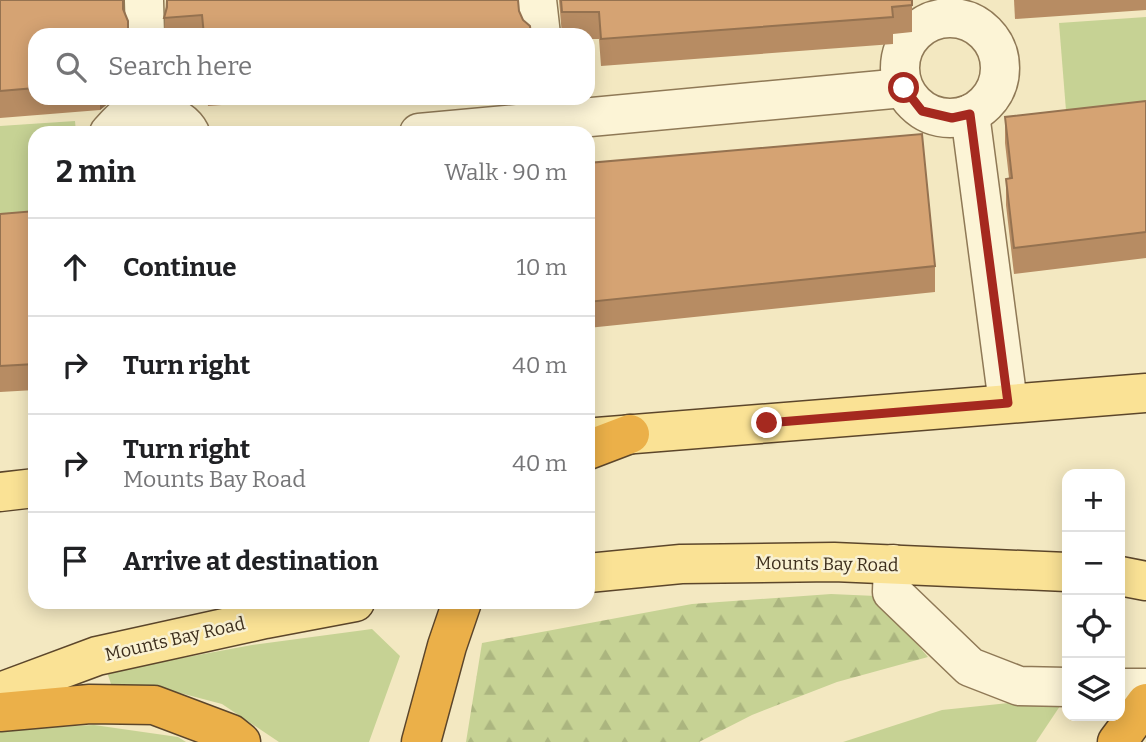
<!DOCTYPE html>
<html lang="en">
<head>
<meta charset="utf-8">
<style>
  body { margin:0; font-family:Bitter,serif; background:#f6f6f6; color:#202124 }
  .controls { position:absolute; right:21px; bottom:21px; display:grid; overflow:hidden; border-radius:14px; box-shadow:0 4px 18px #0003 }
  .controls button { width:63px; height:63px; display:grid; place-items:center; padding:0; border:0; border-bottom:2px solid #e0e0e0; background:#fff; color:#202124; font:35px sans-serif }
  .stop { position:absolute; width:21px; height:21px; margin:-16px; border:5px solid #a5291f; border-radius:50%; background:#fff }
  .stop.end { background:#a5291f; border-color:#fff; box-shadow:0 2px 7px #0008 }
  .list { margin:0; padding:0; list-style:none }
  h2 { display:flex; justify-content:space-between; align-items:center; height:91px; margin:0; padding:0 28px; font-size:30px }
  h2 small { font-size:23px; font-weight:400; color:#757577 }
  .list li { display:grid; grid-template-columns:46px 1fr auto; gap:21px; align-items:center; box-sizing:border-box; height:98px; padding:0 28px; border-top:2px solid #e0e0e0 }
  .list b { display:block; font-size:26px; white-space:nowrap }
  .list p { margin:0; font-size:23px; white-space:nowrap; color:#757577 }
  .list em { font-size:23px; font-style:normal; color:#757577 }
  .icon { flex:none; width:38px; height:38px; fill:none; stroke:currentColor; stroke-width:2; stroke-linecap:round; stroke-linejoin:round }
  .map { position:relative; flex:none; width:1146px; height:742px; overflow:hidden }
  .search { position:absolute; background:#fff; box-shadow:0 4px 18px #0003; left:28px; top:28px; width:567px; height:77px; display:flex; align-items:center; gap:18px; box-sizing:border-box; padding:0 24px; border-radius:21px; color:#757577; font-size:26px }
  .panel { position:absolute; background:#fff; box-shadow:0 4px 18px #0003; left:28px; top:126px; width:567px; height:483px; border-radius:21px }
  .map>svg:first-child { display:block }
  .grass { fill:#c6d294 }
  .forest { fill:url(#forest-firs) }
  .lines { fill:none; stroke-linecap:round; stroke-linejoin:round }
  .minor-casing { stroke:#8f7956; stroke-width:41 }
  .major-casing { stroke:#5c462b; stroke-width:41 }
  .highway-casing { stroke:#5c462b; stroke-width:41 }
  .minor { stroke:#fcf4d6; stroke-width:38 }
  .major { stroke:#fae295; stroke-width:38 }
  .highway { stroke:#ebb049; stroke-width:38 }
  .wall { fill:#b78c63 }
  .shaded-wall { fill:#957250 }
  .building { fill:#d5a373; stroke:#957250; stroke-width:2 }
  .route { stroke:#a5291f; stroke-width:9 }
  .labels { text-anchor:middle; stroke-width:5; stroke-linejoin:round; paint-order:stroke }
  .street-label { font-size:18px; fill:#3d2e1c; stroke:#f9f1d2 }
</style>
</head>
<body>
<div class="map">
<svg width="1146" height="742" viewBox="0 0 1146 742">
  <defs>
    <pattern id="forest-firs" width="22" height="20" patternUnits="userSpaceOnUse" patternTransform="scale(1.75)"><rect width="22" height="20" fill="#c6d294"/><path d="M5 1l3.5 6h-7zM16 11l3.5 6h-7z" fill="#abb57f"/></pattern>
  </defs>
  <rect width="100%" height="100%" fill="#f3e8c1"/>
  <!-- grass -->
  <g class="grass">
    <polygon points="1146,17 1146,117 1067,123 1059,23"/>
    <polygon points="75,121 76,133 35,133 35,224 0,226 0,126"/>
    <polygon points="372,629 400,656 369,742 279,742 222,704 161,688 111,684 107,672 252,645"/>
    <polygon points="1066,697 1036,742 843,742 942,710"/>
    <polygon points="94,725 178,737 186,742 0,742 0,730"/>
  </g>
  <!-- forest -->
  <polygon class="forest" points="831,594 876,596 928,657 837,682 752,715 699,742 466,742 482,643 692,604"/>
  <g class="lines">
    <defs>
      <g id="minor">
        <polyline points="537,0 541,35"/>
        <polyline points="144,1 145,35"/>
        <circle cx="950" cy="68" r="50"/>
        <polyline points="970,114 1008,403"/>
        <path d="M109 133C114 128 119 121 125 117 144 104 180 113 190 133"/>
        <polyline points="419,133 903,88"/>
        <polyline points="893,564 892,592 970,667 1019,686 1067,687"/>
        <polyline points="1120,688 1146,688"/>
      </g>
      <g id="major">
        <polyline points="597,437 1146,393"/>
        <polyline points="0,492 35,488"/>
        <polyline points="588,573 681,564 834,562 1067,572"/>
        <polyline points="1120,576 1146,581"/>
        <polyline points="0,692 97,656 265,619 355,602"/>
      </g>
      <g id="highway">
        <polyline points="588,450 630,434"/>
        <polyline points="0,712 90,704 154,705 231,734 241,742"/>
        <polyline points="421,742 447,646 462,602"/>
        <polyline points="1117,742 1146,703"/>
      </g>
    </defs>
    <!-- minor casing -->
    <use href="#minor" class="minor-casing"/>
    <!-- major casing -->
    <use href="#major" class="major-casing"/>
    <!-- highway casing -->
    <use href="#highway" class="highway-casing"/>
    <!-- minor -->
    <use href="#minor" class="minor"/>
    <!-- major -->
    <use href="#major" class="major"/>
    <!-- highway -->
    <use href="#highway" class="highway"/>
  </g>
  <!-- wall -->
  <g class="wall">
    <polygon points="0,0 35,35 35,98 115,98 100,110 0,118"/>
    <polygon points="166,0 518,0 519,11 531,35 164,35"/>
    <polygon points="559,0 912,0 912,32 893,34 893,44 601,66 599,39 588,39 588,35 562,35"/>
    <polygon points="1014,0 1146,0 1146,10 1015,19"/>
    <polygon points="207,98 318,98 208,106"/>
    <polygon points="1146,101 1146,258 1014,274 1006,205 1006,179 1009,178 1005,143 1005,117"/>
    <polygon points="588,163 935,266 935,292 588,328"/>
    <polygon points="35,211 35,390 0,392 0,214"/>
  </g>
  <!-- shaded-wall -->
  <polygon class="shaded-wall" points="100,98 115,98 100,110"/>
  <!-- building -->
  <g class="building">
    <polygon points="0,0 123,0 123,9 128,21 128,35 35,35 35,88 0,91"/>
    <polygon points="167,0 518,0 519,11 523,20 530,26 531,35 204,35 202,15 164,18 167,7"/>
    <polygon points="561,0 912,0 912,5 892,7 893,17 601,39 599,12 562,12"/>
    <polygon points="1146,101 1146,232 1014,248 1006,179 1012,178 1005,117"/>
    <polygon points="922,134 935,266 588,302 588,163"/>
    <polygon points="35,211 35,364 0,366 0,214"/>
  </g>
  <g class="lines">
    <!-- route -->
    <polyline class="route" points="767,423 1008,403 970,114 952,118 922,111 904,88"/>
  </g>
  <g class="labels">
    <!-- street labels -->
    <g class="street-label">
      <text transform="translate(827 564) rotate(1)" y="6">Mounts Bay Road</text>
      <text transform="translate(175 639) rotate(-13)" y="6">Mounts Bay Road</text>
    </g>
  </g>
</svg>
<div class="controls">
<button>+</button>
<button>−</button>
<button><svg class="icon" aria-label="locate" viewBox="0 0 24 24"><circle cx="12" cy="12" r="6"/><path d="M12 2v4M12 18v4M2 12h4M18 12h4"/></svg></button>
<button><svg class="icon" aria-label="layers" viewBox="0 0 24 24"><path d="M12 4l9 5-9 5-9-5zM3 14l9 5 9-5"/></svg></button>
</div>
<div class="stop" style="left:904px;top:88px"></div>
<div class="stop end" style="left:767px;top:423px"></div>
<div class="search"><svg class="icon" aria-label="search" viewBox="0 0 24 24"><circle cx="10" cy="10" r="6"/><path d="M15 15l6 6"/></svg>Search here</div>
<section class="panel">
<h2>2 min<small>Walk · 90 m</small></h2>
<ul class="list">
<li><svg class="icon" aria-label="ahead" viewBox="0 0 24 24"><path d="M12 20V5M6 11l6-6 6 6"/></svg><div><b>Continue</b></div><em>10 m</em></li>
<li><svg class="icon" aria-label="right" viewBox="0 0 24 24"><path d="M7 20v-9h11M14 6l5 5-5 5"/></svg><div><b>Turn right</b></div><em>40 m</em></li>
<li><svg class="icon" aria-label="right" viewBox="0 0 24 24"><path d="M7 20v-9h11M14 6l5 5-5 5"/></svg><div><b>Turn right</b><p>Mounts Bay Road</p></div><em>40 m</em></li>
<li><svg class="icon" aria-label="arrive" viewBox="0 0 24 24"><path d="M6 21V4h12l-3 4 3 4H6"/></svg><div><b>Arrive at destination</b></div></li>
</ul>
</section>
</div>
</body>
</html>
